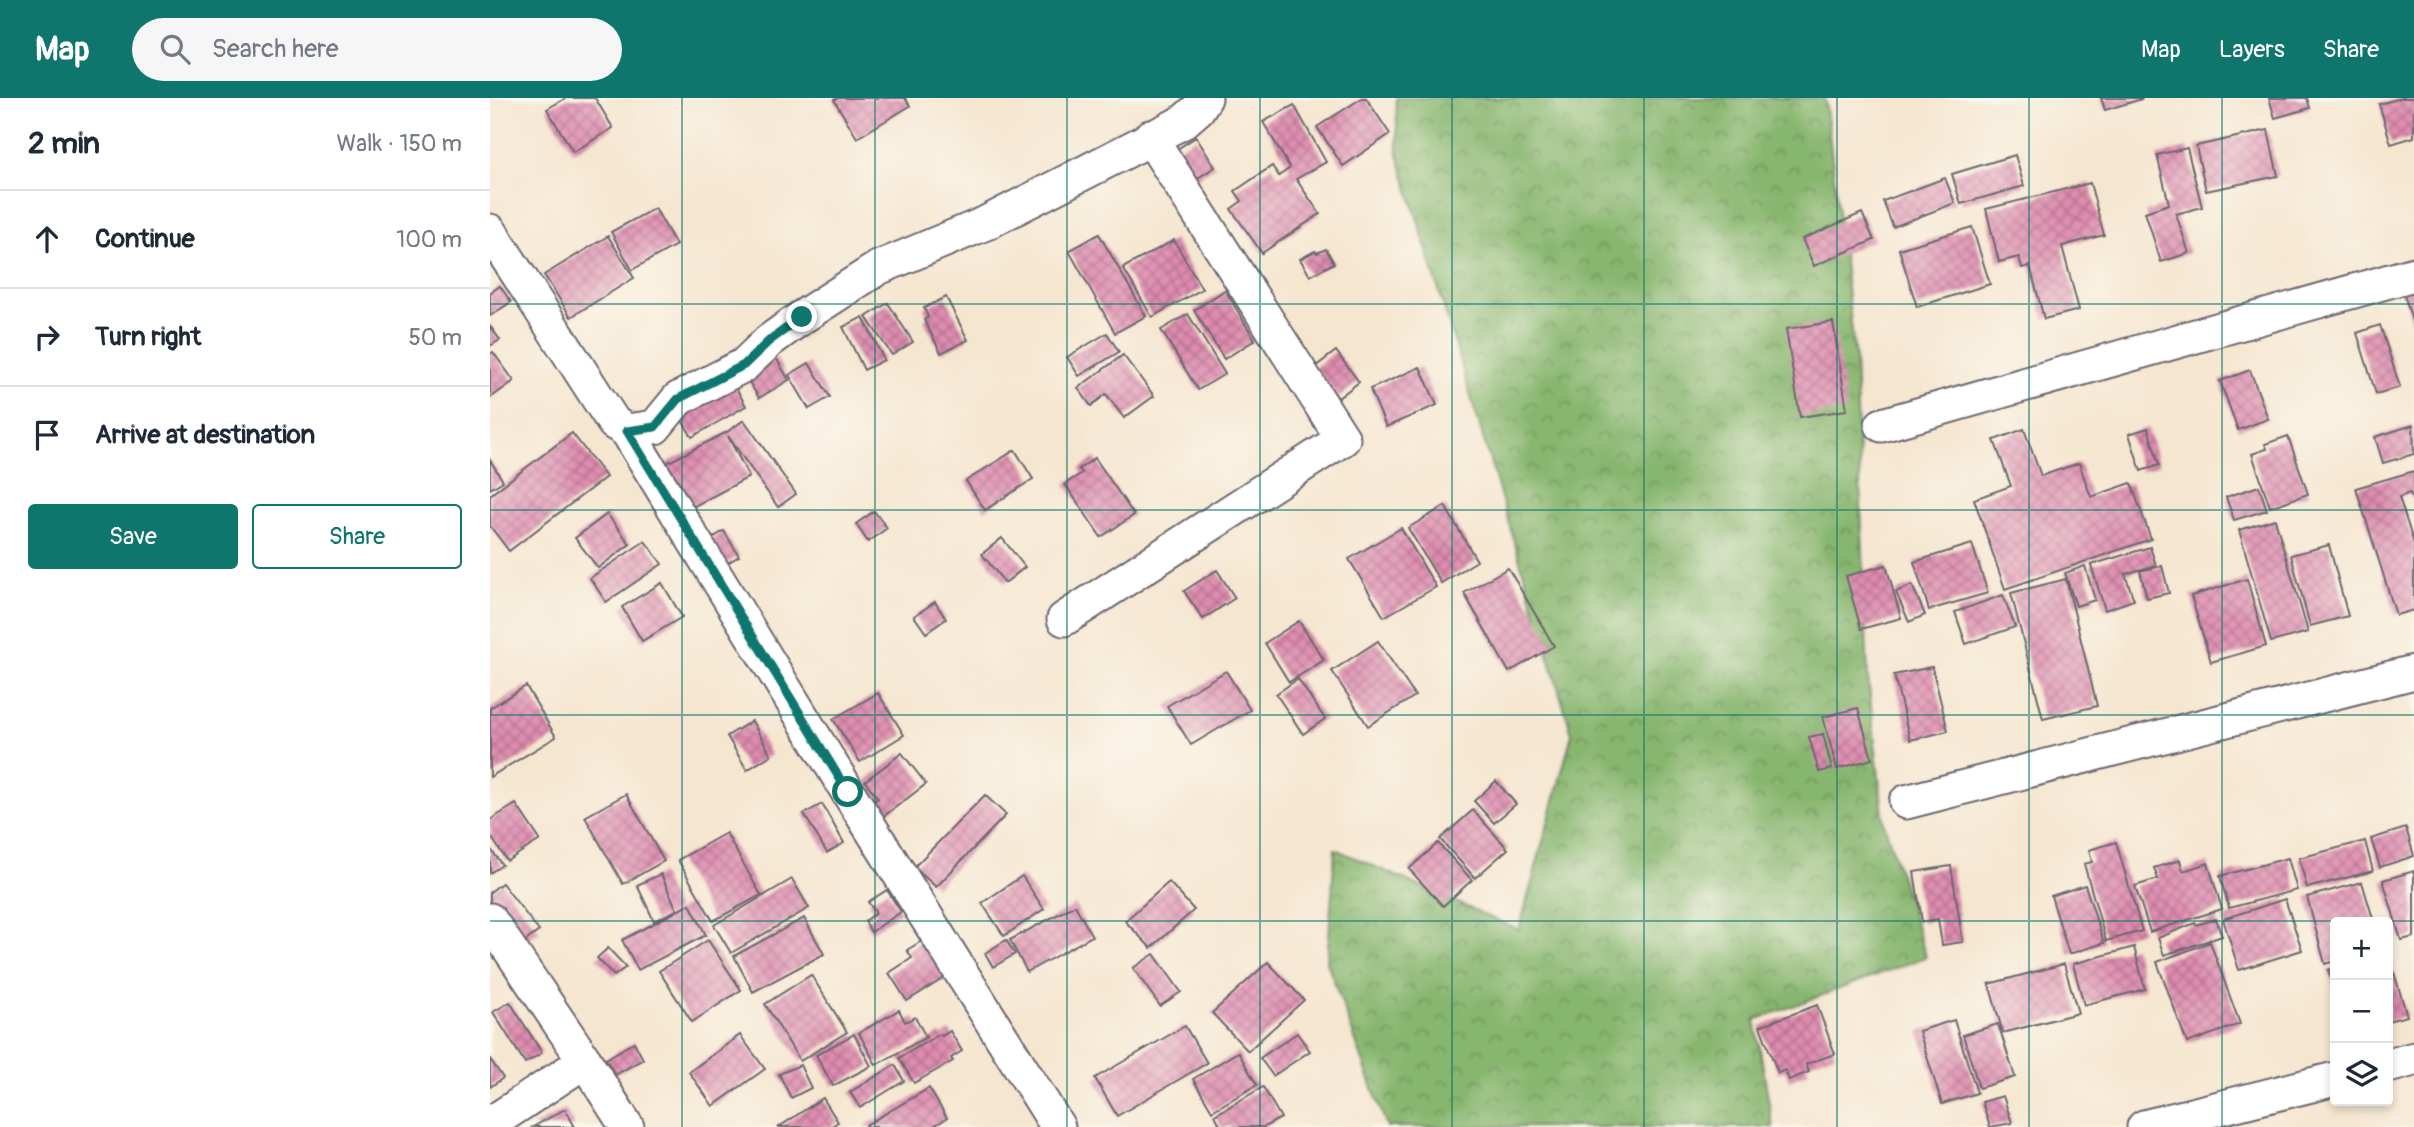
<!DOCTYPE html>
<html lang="en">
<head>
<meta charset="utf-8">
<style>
  body { margin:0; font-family:Pangolin,sans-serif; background:#f6f6f7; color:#1f2937 }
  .controls { position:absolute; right:21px; bottom:21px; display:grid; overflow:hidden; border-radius:7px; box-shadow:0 4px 10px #0003 }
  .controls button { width:63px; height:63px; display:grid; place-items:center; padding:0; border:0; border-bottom:2px solid #e0e1e3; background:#fff; color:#1f2937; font:35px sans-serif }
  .stop { position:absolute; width:21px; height:21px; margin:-16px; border:5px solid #0f766e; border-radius:50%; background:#fff }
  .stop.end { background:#0f766e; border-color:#fff; box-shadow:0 2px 7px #0008 }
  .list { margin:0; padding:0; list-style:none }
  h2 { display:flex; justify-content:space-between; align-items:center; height:91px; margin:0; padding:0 28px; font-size:30px }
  h2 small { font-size:23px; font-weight:400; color:#747a83 }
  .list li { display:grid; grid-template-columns:46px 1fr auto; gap:21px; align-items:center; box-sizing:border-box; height:98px; padding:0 28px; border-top:2px solid #e0e1e3 }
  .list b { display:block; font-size:26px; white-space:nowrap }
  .list em { font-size:23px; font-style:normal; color:#747a83 }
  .actions { display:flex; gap:14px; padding:21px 28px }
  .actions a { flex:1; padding:16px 0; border:2px solid #0f766e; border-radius:7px; text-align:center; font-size:24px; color:#0f766e }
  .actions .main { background:#0f766e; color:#fff }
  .icon { flex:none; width:38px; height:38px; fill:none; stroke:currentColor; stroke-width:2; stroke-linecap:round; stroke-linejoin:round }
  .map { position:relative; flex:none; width:1924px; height:1029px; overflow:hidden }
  header { display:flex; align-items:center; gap:42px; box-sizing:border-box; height:98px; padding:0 35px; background:#0f766e; color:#fff }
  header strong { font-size:33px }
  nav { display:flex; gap:38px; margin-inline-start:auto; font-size:24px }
  .search { width:490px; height:63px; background:#f6f6f7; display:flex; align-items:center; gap:18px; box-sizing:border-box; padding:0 24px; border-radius:38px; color:#747a83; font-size:26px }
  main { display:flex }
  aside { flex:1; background:#fff }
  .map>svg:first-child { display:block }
  .forest { fill:url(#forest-crowns); stroke:#546c54; stroke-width:2 }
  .building { fill:url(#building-cross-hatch) }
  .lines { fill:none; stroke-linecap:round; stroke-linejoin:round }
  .street-casing { stroke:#6c676f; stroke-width:37 }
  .street { stroke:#fff; stroke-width:33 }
  .route { stroke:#0f766e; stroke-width:9 }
  .grid { fill:none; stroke:#0f766e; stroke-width:2; stroke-opacity:0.55 }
</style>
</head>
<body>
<header>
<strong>Map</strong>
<div class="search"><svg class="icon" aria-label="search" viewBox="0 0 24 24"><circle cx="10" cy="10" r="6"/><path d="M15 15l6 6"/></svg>Search here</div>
<nav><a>Map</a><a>Layers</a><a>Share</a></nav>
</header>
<main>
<aside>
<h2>2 min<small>Walk · 150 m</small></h2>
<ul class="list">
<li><svg class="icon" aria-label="ahead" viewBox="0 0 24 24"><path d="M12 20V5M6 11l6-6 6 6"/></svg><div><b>Continue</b></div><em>100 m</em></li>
<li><svg class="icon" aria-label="right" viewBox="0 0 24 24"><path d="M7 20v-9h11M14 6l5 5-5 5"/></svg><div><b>Turn right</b></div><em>50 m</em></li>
<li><svg class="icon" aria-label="arrive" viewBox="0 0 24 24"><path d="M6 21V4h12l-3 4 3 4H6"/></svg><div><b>Arrive at destination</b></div></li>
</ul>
<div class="actions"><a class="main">Save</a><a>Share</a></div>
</aside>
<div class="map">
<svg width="1924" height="1029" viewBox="0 0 1924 1029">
  <defs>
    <pattern id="forest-crowns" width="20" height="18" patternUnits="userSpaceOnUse" patternTransform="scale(1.75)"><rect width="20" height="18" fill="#87b66e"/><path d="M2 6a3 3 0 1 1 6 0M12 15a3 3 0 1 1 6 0" fill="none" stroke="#6e945c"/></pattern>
    <pattern id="building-cross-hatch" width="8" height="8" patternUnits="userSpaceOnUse" patternTransform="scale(1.75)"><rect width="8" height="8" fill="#df8caf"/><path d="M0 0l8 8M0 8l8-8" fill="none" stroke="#b47290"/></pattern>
  </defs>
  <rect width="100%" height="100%" fill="#fbf7ec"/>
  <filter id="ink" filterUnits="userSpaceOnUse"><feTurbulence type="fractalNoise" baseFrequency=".0143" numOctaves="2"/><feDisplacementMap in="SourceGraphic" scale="14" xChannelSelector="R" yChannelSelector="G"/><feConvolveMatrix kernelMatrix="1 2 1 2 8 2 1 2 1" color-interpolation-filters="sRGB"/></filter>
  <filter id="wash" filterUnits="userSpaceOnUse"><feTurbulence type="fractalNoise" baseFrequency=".00686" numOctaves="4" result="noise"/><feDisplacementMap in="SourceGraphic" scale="28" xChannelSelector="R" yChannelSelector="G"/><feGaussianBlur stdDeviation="1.57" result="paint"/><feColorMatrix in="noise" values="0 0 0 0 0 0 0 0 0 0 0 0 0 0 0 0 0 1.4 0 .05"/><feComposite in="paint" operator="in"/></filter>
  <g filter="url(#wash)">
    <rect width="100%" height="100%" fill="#f5e6d0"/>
    <!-- forest -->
    <polygon class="forest" points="906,0 1335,0 1365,260 1378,580 1394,725 1436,859 1265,922 1283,1029 897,1029 837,864 845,751 1029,832 1082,636 908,56"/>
    <g id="blocks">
      <!-- building -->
      <g class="building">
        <polygon points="76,0 105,0 123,30 83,54 57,11"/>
        <polygon points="348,0 415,0 420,8 367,40 344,2"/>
        <polygon points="872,0 876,0 900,36 853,68 827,29"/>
        <polygon points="1611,0 1652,0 1652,1 1615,12"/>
        <polygon points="1779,0 1817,0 1820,10 1785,20"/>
        <polygon points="1911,0 1924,0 1924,39 1901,46 1889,6"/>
        <polygon points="804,7 836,64 806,81 830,116 772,155 741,111 752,103 745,93 782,68 789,78 800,70 773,24"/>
        <polygon points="1778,32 1788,78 1716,93 1706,48"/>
        <polygon points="706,39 725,69 703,83 684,53"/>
        <polygon points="1697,50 1712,109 1686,116 1699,155 1671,164 1655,114 1679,106 1667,57"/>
        <polygon points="1525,57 1534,88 1471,106 1462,76"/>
        <polygon points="1455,80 1465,105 1403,129 1393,103"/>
        <polygon points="1600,85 1614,137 1572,148 1589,212 1554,221 1540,168 1532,170 1529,159 1509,164 1496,111"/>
        <polygon points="165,110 186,147 142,172 121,134"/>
        <polygon points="1372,115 1384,142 1324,168 1312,141"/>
        <polygon points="1482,129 1500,186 1427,209 1409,151"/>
        <polygon points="609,136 656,218 625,235 579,153"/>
        <polygon points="118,138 144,180 81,219 54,177"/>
        <polygon points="684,142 712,191 662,219 633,170"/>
        <polygon points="836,151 844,165 820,178 810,161 825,153 827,155"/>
        <polygon points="10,188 21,204 0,218 0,195"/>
        <polygon points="1924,189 1924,226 1923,226 1913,193"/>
        <polygon points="735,192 765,242 734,261 704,212"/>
        <polygon points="456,199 478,242 451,255 434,222 438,219 434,210"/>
        <polygon points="398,205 423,244 402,257 376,219"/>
        <polygon points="698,216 735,276 708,292 671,232"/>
        <polygon points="373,219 394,262 374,272 353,229"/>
        <polygon points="1343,224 1357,312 1310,319 1296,231"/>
        <polygon points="1890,227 1910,289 1886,296 1867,235"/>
        <polygon points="0,228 10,242 0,248"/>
        <polygon points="617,235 629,254 589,278 577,259"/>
        <polygon points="846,253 869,284 848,300 825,269"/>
        <polygon points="3,254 24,283 0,300 0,256"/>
        <polygon points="633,257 664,298 634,320 616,296 601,308 588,290"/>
        <polygon points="286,260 299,282 269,300 256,279"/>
        <polygon points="319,265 340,299 319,311 299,277"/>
        <polygon points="930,269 947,307 896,329 880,291"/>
        <polygon points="1760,272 1778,321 1748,332 1730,283"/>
        <polygon points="243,285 256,308 202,339 189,317"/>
        <polygon points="254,322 306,396 288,409 238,338 259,379 197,412 173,367 237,334"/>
        <polygon points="1923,327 1924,356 1893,365 1885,339"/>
        <polygon points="1658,330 1669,367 1651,373 1639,336"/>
        <polygon points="1534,331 1551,378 1589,365 1601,399 1641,385 1661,441 1515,491 1484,401 1521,388 1504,342"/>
        <polygon points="82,335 116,379 19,453 0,428 0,397"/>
        <polygon points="1798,338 1818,396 1780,409 1762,356 1777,351 1775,346"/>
        <polygon points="525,352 543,381 495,412 476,383"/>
        <polygon points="605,360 644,417 611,439 575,386 592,375 589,371"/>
        <polygon points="0,362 13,383 0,391"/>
        <polygon points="1924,373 1924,406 1920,395 1909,399 1924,446 1924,512 1906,517 1866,390"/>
        <polygon points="1769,388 1777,412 1744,422 1736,399"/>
        <polygon points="955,408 987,463 951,485 918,430"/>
        <polygon points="384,413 397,430 378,444 366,426"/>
        <polygon points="117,416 140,446 108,470 85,440"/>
        <polygon points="1785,421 1818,534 1781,544 1749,432"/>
        <polygon points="911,430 946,489 894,519 859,461"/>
        <polygon points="234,433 249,458 226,472 211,447"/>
        <polygon points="512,440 535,469 515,485 492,456"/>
        <polygon points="155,443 172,466 116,504 100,480"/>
        <polygon points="1482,446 1498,495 1439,512 1424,464"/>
        <polygon points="1839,447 1858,518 1820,528 1801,457"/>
        <polygon points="1660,449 1666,467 1635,476 1644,502 1615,512 1601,467"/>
        <polygon points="1396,467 1411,520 1371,531 1356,478"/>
        <polygon points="1595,468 1605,502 1586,508 1575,475"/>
        <polygon points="1672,468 1679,495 1657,500 1650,473"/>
        <polygon points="1018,470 1064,548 1019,574 974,495"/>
        <polygon points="727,472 745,500 713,521 694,493"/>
        <polygon points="1576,481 1607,608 1553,621 1521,495"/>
        <polygon points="1757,481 1776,548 1721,564 1701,498"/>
        <polygon points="172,485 192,519 152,543 132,509"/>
        <polygon points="1422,487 1435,517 1419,524 1406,494"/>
        <polygon points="1513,497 1525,529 1476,546 1465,514"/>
        <polygon points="445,504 456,521 436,535 424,518"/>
        <polygon points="809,523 834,562 799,584 775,545"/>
        <polygon points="888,543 925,598 878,628 842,573"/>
        <polygon points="1442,569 1458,633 1420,642 1404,577"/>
        <polygon points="736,573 760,612 701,647 677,608"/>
        <polygon points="808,581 835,621 813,636 786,596"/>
        <polygon points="36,588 66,639 0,679 0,610"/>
        <polygon points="388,595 414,637 370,664 343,621"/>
        <polygon points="1368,610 1382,661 1347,671 1333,619"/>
        <polygon points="262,623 281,657 257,672 237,638"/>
        <polygon points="1333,636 1342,671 1329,674 1319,639"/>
        <polygon points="412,655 436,686 390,721 379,707 388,700 375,683"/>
        <polygon points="1006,683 1026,706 1004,725 984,703"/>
        <polygon points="136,696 174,763 133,786 95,719"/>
        <polygon points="495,697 516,717 446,789 424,769"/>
        <polygon points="26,706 50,742 17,763 0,737 0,722"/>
        <polygon points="332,706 354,745 337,755 314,716"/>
        <polygon points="983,712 1018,751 985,780 950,741"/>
        <polygon points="1916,730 1924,758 1890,769 1881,741"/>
        <polygon points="236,735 271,797 223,823 188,762"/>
        <polygon points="1875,743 1883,773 1817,790 1809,760"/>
        <polygon points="1626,744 1652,833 1616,843 1594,766 1602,764 1599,752"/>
        <polygon points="948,745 982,782 953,808 919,771"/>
        <polygon points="0,750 12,767 0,775"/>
        <polygon points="1798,760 1807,792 1739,810 1730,778"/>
        <polygon points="1690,762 1693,773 1718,765 1732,811 1660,834 1645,788 1668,781 1664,770"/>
        <polygon points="1461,768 1473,844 1452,847 1448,821 1432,824 1424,774"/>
        <polygon points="1924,773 1924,839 1911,842 1893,782"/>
        <polygon points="171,776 187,812 164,823 147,787"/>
        <polygon points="532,778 554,811 514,838 492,805"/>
        <polygon points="302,781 319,810 241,855 224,827"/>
        <polygon points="679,784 704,812 661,850 635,823"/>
        <polygon points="1872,784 1884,824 1845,824 1845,863 1835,866 1817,799"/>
        <polygon points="12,785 49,833 30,847 0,809 0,794"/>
        <polygon points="1595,787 1614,845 1579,856 1561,798"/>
        <polygon points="397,792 411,814 381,834 375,823 386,815 378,804"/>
        <polygon points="1795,801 1812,852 1749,872 1733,821"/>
        <polygon points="200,806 216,837 148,872 132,842"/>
        <polygon points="585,807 602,838 537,874 520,842"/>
        <polygon points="314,820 334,856 263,894 244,858"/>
        <polygon points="1726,821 1732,838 1674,857 1668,840 1705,825 1706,827"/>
        <polygon points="435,841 459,877 417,903 399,875 422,860 417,852"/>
        <polygon points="218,842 251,892 202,924 169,873"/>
        <polygon points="516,842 525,856 503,869 495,855"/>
        <polygon points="1720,844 1750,926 1697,945 1667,864"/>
        <polygon points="1644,849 1655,891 1594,907 1583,866"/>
        <polygon points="118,850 136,869 124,878 107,860"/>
        <polygon points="1898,854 1917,918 1898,923"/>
        <polygon points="664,856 691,894 670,908 643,870"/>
        <polygon points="778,864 814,902 758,953 722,915"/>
        <polygon points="1574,866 1588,915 1513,935 1499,886"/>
        <polygon points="1845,870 1845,893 1838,872"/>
        <polygon points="321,877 357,934 310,963 275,906"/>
        <polygon points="20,904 52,955 35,965 3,914"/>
        <polygon points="1327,907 1345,956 1316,966 1319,974 1299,982 1295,972 1288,975 1270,928"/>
        <polygon points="409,912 415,924 425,919 436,939 386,967 369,935"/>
        <polygon points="1464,922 1487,995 1452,1006 1429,933"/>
        <polygon points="1508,926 1525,979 1489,990 1473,937"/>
        <polygon points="695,928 717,965 627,1018 605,980"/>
        <polygon points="460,933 472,953 461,960 463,963 424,985 409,960 450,936 452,938"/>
        <polygon points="807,935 820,953 783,978 770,960"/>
        <polygon points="364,936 381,968 343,988 326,957"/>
        <polygon points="250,937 275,971 223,1008 199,974"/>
        <polygon points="144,944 153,961 125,977 116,961"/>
        <polygon points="748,954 767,987 722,1013 703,981"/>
        <polygon points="0,961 13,980 0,989"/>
        <polygon points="310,967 321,990 301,1000 289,976"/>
        <polygon points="405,967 414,983 370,1010 360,994"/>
        <polygon points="773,989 791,1020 774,1029 731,1029 725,1017"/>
        <polygon points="439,990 457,1020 442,1029 377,1029 376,1027"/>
        <polygon points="1513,998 1522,1025 1500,1029 1492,1004"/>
        <polygon points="333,1000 348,1024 340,1029 289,1029"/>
        <polygon points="75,1011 85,1029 43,1029"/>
      </g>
    </g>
  </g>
  <g filter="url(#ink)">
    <use href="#blocks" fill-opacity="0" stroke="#6c676f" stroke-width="2"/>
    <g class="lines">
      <defs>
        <g id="street">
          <polyline points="0,133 124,325 137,333 358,694 568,1029"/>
          <polyline points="1392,327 1924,176"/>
          <polyline points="137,333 165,329 188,301 254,267 279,243 312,219 388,170 496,125 693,24 708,11 715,0"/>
          <polyline points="574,521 853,341 660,39"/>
          <polyline points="1416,704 1924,574"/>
          <polyline points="0,822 95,963 137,1029"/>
          <polyline points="1898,968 1924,961"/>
          <polyline points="0,1026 95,963"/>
          <polyline points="1654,1029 1845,981"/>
        </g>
      </defs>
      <!-- street casing -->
      <use href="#street" class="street-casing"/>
      <!-- street -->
      <use href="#street" class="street"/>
    </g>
  </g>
  <g class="lines" filter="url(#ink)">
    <!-- route -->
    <polyline class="route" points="312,219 279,243 254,267 188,301 165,329 137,333 358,694"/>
  </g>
  <!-- grid -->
  <path class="grid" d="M192 0V1029M385 0V1029M577 0V1029M770 0V1029M962 0V1029M1154 0V1029M1347 0V1029M1539 0V1029M1732 0V1029M0 206H1924M0 412H1924M0 617H1924M0 823H1924"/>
</svg>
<div class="controls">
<button>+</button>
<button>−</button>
<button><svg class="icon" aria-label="layers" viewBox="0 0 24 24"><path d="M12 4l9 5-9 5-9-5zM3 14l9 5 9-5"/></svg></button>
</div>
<div class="stop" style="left:358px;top:694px"></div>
<div class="stop end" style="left:312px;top:219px"></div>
</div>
</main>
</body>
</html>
